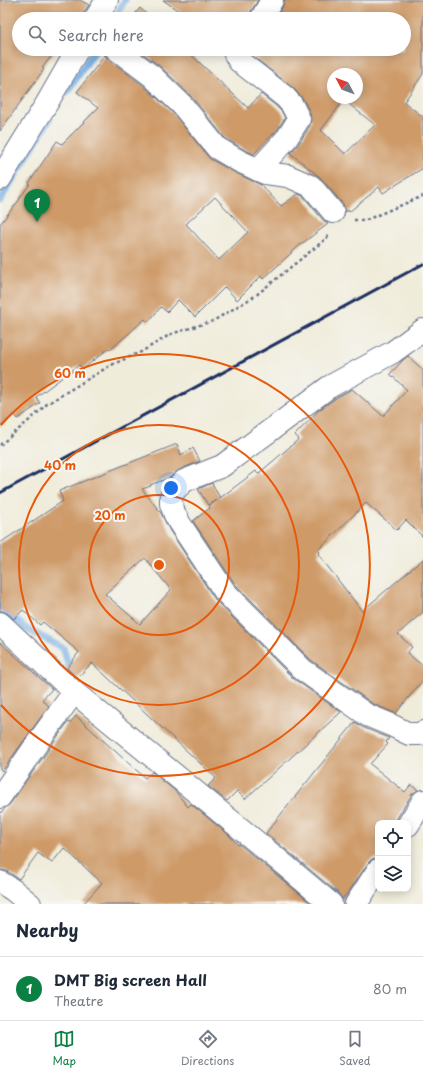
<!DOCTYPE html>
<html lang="en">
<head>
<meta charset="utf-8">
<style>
  body { margin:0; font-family:"Playpen Sans",sans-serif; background:#f2f2f3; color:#1f2937 }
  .controls { position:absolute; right:12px; bottom:12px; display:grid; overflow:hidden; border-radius:8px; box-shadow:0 2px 10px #0003 }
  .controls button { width:36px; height:36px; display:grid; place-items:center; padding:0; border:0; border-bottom:1px solid #e0e1e3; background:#fff; color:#1f2937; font:20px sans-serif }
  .compass { position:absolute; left:327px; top:68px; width:36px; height:36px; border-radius:50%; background:#fff; box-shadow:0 2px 10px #0003; rotate:311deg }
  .you { position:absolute; left:171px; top:488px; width:14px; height:14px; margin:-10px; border:3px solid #fff; border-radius:50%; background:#1a73e8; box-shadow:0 0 0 6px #1a73e833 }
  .badge { display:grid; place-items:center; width:26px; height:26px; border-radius:50%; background:#0b8043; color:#fff; font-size:13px; font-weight:700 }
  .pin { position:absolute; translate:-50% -33px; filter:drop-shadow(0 1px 2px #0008) }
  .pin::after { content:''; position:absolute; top:21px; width:14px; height:12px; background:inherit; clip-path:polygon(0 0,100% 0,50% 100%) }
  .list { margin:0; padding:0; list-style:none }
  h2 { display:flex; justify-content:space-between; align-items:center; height:52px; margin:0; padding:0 16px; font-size:17px }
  h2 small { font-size:13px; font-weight:400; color:#747a83 }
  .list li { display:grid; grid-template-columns:26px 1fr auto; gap:12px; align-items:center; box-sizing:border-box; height:64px; padding:0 16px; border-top:1px solid #e0e1e3 }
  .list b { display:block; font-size:15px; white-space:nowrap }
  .list p { margin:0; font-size:13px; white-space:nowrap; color:#747a83 }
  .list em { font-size:13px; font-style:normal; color:#747a83 }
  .icon { flex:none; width:22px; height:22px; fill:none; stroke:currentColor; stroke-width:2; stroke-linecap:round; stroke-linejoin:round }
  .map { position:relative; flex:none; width:423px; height:904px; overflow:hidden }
  .search { position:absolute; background:#fff; box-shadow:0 2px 10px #0003; left:12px; right:12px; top:12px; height:44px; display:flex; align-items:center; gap:10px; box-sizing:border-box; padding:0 14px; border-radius:22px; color:#747a83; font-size:15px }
  .sheet { height:116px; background:#fff }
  nav { display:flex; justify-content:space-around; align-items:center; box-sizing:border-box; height:56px; border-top:1px solid #e0e1e3; background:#fff; font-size:11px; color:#747a83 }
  nav a { display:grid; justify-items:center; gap:2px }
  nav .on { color:#0b8043 }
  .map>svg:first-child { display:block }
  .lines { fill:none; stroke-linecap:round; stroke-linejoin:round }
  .stream { stroke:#76afe6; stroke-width:7 }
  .building { fill:#ce9a68; fill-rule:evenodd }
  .street-casing { stroke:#667189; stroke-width:24 }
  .path { stroke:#667189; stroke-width:2.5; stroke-dasharray:3 3; stroke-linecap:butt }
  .street { stroke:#fff; stroke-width:22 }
  .rail { stroke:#1b2f5e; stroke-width:3 }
  .ring { fill:none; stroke:#e8590c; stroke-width:2 }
  .centre { fill:#e8590c; stroke:#f6f6f2; stroke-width:2 }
  .ring-label { font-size:12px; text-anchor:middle; font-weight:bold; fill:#e8590c; stroke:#f6f6f2; stroke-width:4; stroke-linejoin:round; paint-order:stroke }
</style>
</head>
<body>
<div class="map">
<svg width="423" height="904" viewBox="0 0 423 904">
  <rect width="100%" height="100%" fill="#f6f6f2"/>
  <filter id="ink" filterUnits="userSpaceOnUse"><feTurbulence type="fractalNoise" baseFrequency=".025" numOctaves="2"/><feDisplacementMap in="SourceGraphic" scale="8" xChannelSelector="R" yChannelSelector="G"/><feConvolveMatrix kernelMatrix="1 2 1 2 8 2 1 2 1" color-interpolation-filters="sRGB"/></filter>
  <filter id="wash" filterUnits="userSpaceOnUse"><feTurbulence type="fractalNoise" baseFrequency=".012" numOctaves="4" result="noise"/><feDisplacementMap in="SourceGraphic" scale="16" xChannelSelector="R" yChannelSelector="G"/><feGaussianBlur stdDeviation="0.9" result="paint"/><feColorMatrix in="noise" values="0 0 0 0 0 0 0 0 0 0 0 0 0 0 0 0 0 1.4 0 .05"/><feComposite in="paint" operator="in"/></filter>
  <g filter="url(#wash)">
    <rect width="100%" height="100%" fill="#f0ecda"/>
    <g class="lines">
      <!-- stream -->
      <g class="stream">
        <polyline points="114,19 125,0"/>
        <polyline points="67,92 96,49"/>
        <polyline points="0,200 49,121"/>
        <polyline points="0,606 25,628 63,648 74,682"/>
        <polyline points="328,891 345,897 358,885"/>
      </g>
    </g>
    <g id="blocks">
      <!-- building -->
      <g class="building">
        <polygon points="0,0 80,0 89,5 84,12 83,19 19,19 19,49 57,49 42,68 44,69 0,131"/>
        <polygon points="163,0 258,0 250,13 249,19 190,19"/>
        <path d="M284 0H423V74L404 102 423 117V168L383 193 379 187 349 212 348 210 345 212V209L343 204 321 178 290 153 298 145 310 126 311 120 310 113 303 99 294 89 249 53V49H404V19H275L283 6ZM333 74H357V98H333ZM344 100 375 125 345 154 321 130Z"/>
        <polygon points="140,8 152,19 131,19"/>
        <polygon points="137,49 185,49 248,108 261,94 276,106 282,112 285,118 277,130 254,154 245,150 225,138 191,96 161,67"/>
        <path d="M105 55 108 59 144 86 173 113 210 159 234 172 261 185 281 206 298 194 303 196 323 220 328 224 300 245 263 279 261 276 237 300 225 287 195 317 178 300 167 312 161 307 148 322 145 319 110 350 109 348 83 369 79 365 36 397 40 403 18 419 14 414 0 427V224L20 199H19L30 184 29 183 57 141 62 144 98 108 77 92ZM215 197 248 232 219 260 186 224Z"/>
        <polygon points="408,356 423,370 423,537 406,520 397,530 366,503 318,550 320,552 318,554 362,611 423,559 423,612 398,634 412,647 407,653 423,666 423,680 396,713 397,714 373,704 311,660 235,584 193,521 210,508 209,506 217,500 208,505 198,489 212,483 220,498 256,471 258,474 299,439 295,435 319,410 336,398 352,389 383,416 407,390 390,374 403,360"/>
        <path d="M177 444 181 455 193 448 200 461 179 470 169 478 150 485 151 486 142 489 161 513 170 531 216 601 294 679 341 712 245 799 237 791 227 801 208 786 216 778 92 663 77 678 67 668 79 652 43 622 40 625 23 610 14 619 8 614 3 611H0V543L63 501 59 491ZM145 558 171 590 140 624 105 594Z"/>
        <polygon points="0,642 52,689 42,700 49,706 2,771 0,769"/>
        <polygon points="76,716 145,778 152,772 175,791 188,807 191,804 229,835 238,845 239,844 312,904 83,904 102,883 64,848 52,863 38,853 19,879 7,871 0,870 0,814 5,808 10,804 68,722 70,723"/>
        <polygon points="355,722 362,727 389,738 386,742 388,744 370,764 405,792 411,785 418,790 412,794 397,818 396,823 378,823 378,858 372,859 368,863 350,890 342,899 339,894 266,833"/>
      </g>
    </g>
  </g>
  <g filter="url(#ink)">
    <use href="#blocks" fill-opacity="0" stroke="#667189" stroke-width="1"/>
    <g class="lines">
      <defs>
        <g id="street">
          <polyline points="95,19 107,0"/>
          <polyline points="261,19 272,0"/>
          <polyline points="116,49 152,76 182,105 217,148 239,161 265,173 288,176 311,186 333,212"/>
          <polyline points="237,49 235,54 239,61 285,97 292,105 299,119 287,138 258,170"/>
          <polyline points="0,179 47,103 78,49"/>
          <polyline points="423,330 393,352 329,387 222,466 184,481 175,490 171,497 171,504 175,515 180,524 225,592 303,670 367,715 391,725 409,734 420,734 423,732"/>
          <polyline points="0,623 74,692 281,862 331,904"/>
          <polyline points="0,797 38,742 74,692"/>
          <polyline points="408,825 423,801"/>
          <polyline points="0,882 13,890 30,904"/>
          <polyline points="356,904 378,870"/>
        </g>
      </defs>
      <!-- street casing -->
      <use href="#street" class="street-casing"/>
      <!-- path -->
      <g class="path">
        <polyline points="354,220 366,220 423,196"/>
        <polyline points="0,445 32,418 47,404 111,365 141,352 171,334 213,321 255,296 327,238 329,233"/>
      </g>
      <!-- street -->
      <use href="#street" class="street"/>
      <!-- rail -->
      <polyline class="rail" points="0,493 423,264"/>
    </g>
  </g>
  <!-- distance rings -->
  <g class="ring">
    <circle cx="159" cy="565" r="70"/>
    <circle cx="159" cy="565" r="140"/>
    <path d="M1 425A211 211 0 1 1 1 705"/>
  </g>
  <circle cx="159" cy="565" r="6" class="centre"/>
  <g class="ring-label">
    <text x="70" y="378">60 m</text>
    <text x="60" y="470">40 m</text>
    <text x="110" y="520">20 m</text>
  </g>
</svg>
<div class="controls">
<button><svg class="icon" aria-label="locate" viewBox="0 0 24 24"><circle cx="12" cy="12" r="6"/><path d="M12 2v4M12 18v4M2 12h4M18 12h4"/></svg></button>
<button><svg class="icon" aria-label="layers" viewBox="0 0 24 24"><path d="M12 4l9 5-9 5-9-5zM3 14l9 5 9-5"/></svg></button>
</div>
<svg class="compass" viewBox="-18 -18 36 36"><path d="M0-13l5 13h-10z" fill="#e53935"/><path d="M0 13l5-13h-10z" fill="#747a83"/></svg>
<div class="you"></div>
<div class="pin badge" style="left:37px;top:222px">1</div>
<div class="search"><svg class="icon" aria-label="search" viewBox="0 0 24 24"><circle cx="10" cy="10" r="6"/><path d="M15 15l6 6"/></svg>Search here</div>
</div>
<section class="sheet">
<h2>Nearby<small></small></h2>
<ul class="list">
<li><span class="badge">1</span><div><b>DMT Big screen Hall</b><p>Theatre</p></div><em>80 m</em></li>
</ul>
</section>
<nav>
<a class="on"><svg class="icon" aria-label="map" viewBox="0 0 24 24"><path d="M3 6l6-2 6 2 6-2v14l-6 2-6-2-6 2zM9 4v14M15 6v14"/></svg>Map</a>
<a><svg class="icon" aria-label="directions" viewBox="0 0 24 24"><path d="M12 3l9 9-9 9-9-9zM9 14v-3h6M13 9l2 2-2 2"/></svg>Directions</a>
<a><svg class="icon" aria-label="saved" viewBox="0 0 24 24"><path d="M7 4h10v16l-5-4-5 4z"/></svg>Saved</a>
</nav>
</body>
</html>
